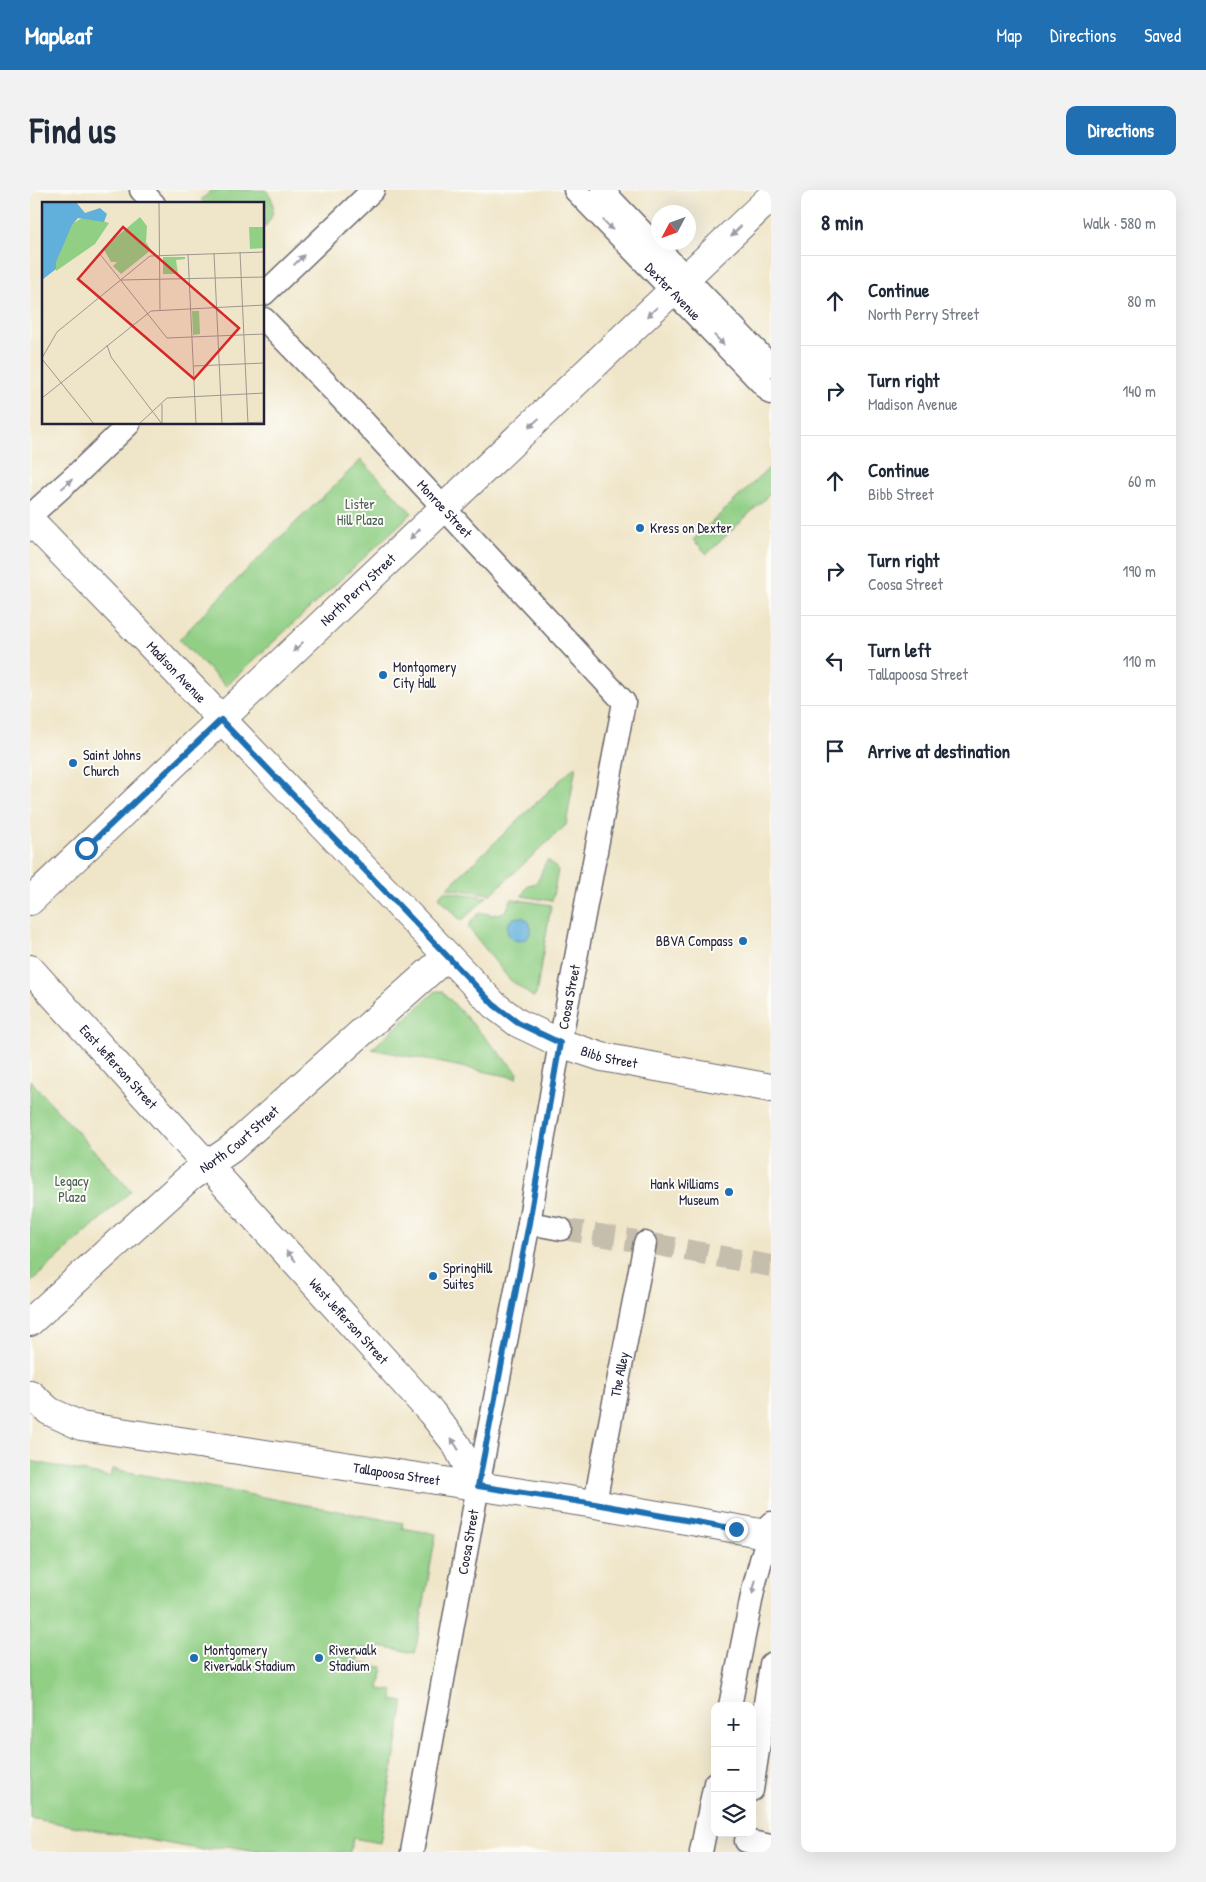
<!DOCTYPE html>
<html lang="en">
<head>
<meta charset="utf-8">
<style>
  body { margin:0; font-family:"Patrick Hand",sans-serif; background:#f2f2f3; color:#1f2937 }
  .controls { position:absolute; right:15px; bottom:15px; display:grid; overflow:hidden; border-radius:10px; box-shadow:0 5px 20px #0002 }
  .controls button { width:45px; height:45px; display:grid; place-items:center; padding:0; border:0; border-bottom:1px solid #e0e1e3; background:#fff; color:#1f2937; font:25px sans-serif }
  .compass { position:absolute; left:621px; top:15px; width:45px; height:45px; border-radius:50%; background:#fff; box-shadow:0 5px 20px #0002; rotate:229deg }
  .stop { position:absolute; width:15px; height:15px; margin:-11px; border:4px solid #1f6fb2; border-radius:50%; background:#fff }
  .stop.end { background:#1f6fb2; border-color:#fff; box-shadow:0 1px 5px #0008 }
  .list { margin:0; padding:0; list-style:none }
  h2 { display:flex; justify-content:space-between; align-items:center; height:65px; margin:0; padding:0 20px; font-size:21px }
  h2 small { font-size:16px; font-weight:400; color:#747a83 }
  .list li { display:grid; grid-template-columns:32px 1fr auto; gap:15px; align-items:center; box-sizing:border-box; height:90px; padding:0 20px; border-top:1px solid #e0e1e3 }
  .list b { display:block; font-size:19px; white-space:nowrap }
  .list p { margin:0; font-size:16px; white-space:nowrap; color:#747a83 }
  .list em { font-size:16px; font-style:normal; color:#747a83 }
  .icon { flex:none; width:28px; height:28px; fill:none; stroke:currentColor; stroke-width:2; stroke-linecap:round; stroke-linejoin:round }
  .map { position:relative; flex:none; width:741px; height:1662px; overflow:hidden; border-radius:10px }
  header { display:flex; align-items:center; gap:30px; box-sizing:border-box; height:70px; padding:0 25px; background:#1f6fb2; color:#fff }
  header strong { font-size:24px }
  nav { display:flex; gap:28px; margin-inline-start:auto; font-size:18px }
  .intro { display:flex; align-items:center; justify-content:space-between; box-sizing:border-box; height:120px; padding:0 30px }
  h1 { margin:0; font-size:35px }
  .button { padding:12px 22px; border-radius:10px; background:#1f6fb2; color:#fff; font-size:18px; font-weight:700 }
  main { display:flex; gap:30px; padding:0 30px }
  aside { flex:1; background:#fff; border-radius:10px; box-shadow:0 5px 20px #0002 }
  .map>svg:first-child { display:block }
  .green { fill:#91cf85; stroke:#5a7860 }
  .water { fill:#61afdb; stroke:#42688b }
  .lines { fill:none; stroke-linecap:round; stroke-linejoin:round }
  .minor-tunnel { stroke:#c6beac; stroke-width:22; stroke-dasharray:22 11; stroke-linecap:butt }
  .minor-casing { stroke:#6a666c; stroke-width:25 }
  .major-casing { stroke:#6a666c; stroke-width:30 }
  .minor { stroke:#fff; stroke-width:22 }
  .major { stroke:#fff; stroke-width:28 }
  .oneway { fill:#9c9ca7 }
  .route { stroke:#1f6fb2; stroke-width:6 }
  .poi-dot { fill:#1f6fb2; stroke:#fdfcf7; stroke-width:2 }
  .labels { text-anchor:middle; stroke-width:4; stroke-linejoin:round; paint-order:stroke }
  .street-label { font-size:14px; fill:#22223b; stroke:#fdfcf7 }
  .park-label { font-size:14px; fill:#495f55; stroke:#fdfcf7 }
  .poi-label { font-size:14px; fill:#22223b; stroke:#fdfcf7; text-anchor:start }
  .inset-road { fill:none; stroke:#9d9790; stroke-width:1 }
  .view { fill:#d62828; fill-opacity:0.15; stroke:#d62828; stroke-width:2.5 }
  .inset-edge { fill:none; stroke:#22223b; stroke-width:2.5 }
</style>
</head>
<body>
<header>
<strong>Mapleaf</strong>
<nav><a>Map</a><a>Directions</a><a>Saved</a></nav>
</header>
<div class="intro"><h1>Find us</h1><a class="button">Directions</a></div>
<main>
<div class="map">
<svg width="741" height="1662" viewBox="0 0 741 1662">
  <rect width="100%" height="100%" fill="#fdfcf7"/>
  <filter id="ink" filterUnits="userSpaceOnUse"><feTurbulence type="fractalNoise" baseFrequency=".02" numOctaves="2"/><feDisplacementMap in="SourceGraphic" scale="10" xChannelSelector="R" yChannelSelector="G"/><feConvolveMatrix kernelMatrix="1 2 1 2 8 2 1 2 1" color-interpolation-filters="sRGB"/></filter>
  <filter id="wash" filterUnits="userSpaceOnUse"><feTurbulence type="fractalNoise" baseFrequency=".0096" numOctaves="4" result="noise"/><feDisplacementMap in="SourceGraphic" scale="20" xChannelSelector="R" yChannelSelector="G"/><feGaussianBlur stdDeviation="1.12" result="paint"/><feColorMatrix in="noise" values="0 0 0 0 0 0 0 0 0 0 0 0 0 0 0 0 0 1.4 0 .05"/><feComposite in="paint" operator="in"/></filter>
  <g filter="url(#wash)">
    <rect width="100%" height="100%" fill="#efe5c8"/>
    <!-- green -->
    <g class="green">
      <path d="M182 0H236C247 12 244 27 234 38V14H175L171 10Z"/>
      <path d="M331 270 382 323 196 496 149 450C207 387 270 329 331 270Z"/>
      <polygon points="741,276 741,303 677,364 663,350"/>
      <polygon points="546,575 536,635 461,704 417,698"/>
      <path d="M518 670 528 680 522 711 492 706 498 695C514 693 508 681 518 670Z"/>
      <polygon points="414,701 457,707 431,731 409,707"/>
      <path d="M482 709 521 715 506 805 503 807 479 789 438 737C443 728 449 719 460 725 465 724 473 724 476 720 479 717 479 712 482 709Z"/>
      <polygon points="406,801 412,801 488,883 487,888 342,859"/>
      <polygon points="0,890 101,1001 0,1093"/>
      <polygon points="0,1271 80,1287 82,1279 373,1333 372,1338 406,1344 385,1463 351,1456 350,1461 331,1458 328,1473 353,1477 349,1499 364,1501 362,1510 374,1512 350,1653 323,1648 320,1662 233,1662 198,1656 173,1660 0,1628"/>
    </g>
    <!-- water -->
    <circle class="water" cx="489" cy="739" r="12"/>
  </g>
  <g filter="url(#ink)">
    <g class="lines">
      <!-- minor-tunnel -->
      <g class="minor-tunnel">
        <polyline points="531,1039 606,1051"/>
        <polyline points="623,1054 741,1076"/>
      </g>
      <defs>
        <g id="minor">
          <polyline points="111,0 124,14"/>
          <path id="s1" d="M545 0 741 203"/>
          <polyline points="572,0 741,176"/>
          <polyline points="234,104 343,0"/>
          <path id="s2" d="M234 129 334 232 594 512 530 853 499 1033 448 1296 382 1662"/>
          <polyline points="0,326 50,281 99,234"/>
          <polyline points="499,1033 531,1039"/>
          <path id="s3" d="M565 1314C580 1227 599 1140 615 1053"/>
          <polyline points="700,1516 724,1396 741,1333"/>
          <polyline points="722,1600 741,1474"/>
          <polyline points="716,1651 741,1656"/>
          <polyline points="671,1662 685,1593"/>
        </g>
        <g id="major">
          <path id="s4" d="M0 330 117 451 408 756 464 815 488 833 530 853 572 867 741 898"/>
          <path id="s5" d="M0 711 741 7"/>
          <path id="s6" d="M0 779 401 1222 426 1254 448 1296"/>
          <path id="s7" d="M0 1132 160 987 201 959 417 766"/>
          <path id="s8" d="M0 1204 19 1221 51 1236 565 1314 741 1345"/>
        </g>
      </defs>
      <!-- minor casing -->
      <use href="#minor" class="minor-casing"/>
      <!-- major casing -->
      <use href="#major" class="major-casing"/>
      <!-- minor -->
      <use href="#minor" class="minor"/>
      <!-- major -->
      <use href="#major" class="major"/>
    </g>
    <!-- one-way arrows -->
    <defs><path id="oneway-solid" d="M-6-.8H1V-3.2L6.5 0L1 3.2V.8H-6Z" transform="scale(1.25)"/></defs>
    <g class="oneway">
      <use href="#oneway-solid" transform="translate(578 35) rotate(46)"/>
      <use href="#oneway-solid" transform="translate(706 41) rotate(136)"/>
      <use href="#oneway-solid" transform="translate(269 70) rotate(-44)"/>
      <use href="#oneway-solid" transform="translate(622 122) rotate(137)"/>
      <use href="#oneway-solid" transform="translate(689 150) rotate(46)"/>
      <use href="#oneway-solid" transform="translate(504 233) rotate(137)"/>
      <use href="#oneway-solid" transform="translate(37 294) rotate(-42)"/>
      <use href="#oneway-solid" transform="translate(385 344) rotate(136)"/>
      <use href="#oneway-solid" transform="translate(268 457) rotate(136)"/>
      <use href="#oneway-solid" transform="translate(261 1066) rotate(-132)"/>
      <use href="#oneway-solid" transform="translate(425 1254) rotate(-122)"/>
      <use href="#oneway-solid" transform="translate(724 1397) rotate(103)"/>
    </g>
  </g>
  <g class="lines" filter="url(#ink)">
    <!-- route -->
    <polyline class="route" points="56,658 191,530 464,815 488,833 530,853 499,1033 448,1296 565,1314 706,1339"/>
  </g>
  <!-- markers -->
  <g class="poi-dot">
    <circle cx="610" cy="338" r="5"/>
    <circle cx="353" cy="485" r="5"/>
    <circle cx="43" cy="573" r="5"/>
    <circle cx="713" cy="751" r="5"/>
    <circle cx="699" cy="1002" r="5"/>
    <circle cx="403" cy="1086" r="5"/>
    <circle cx="164" cy="1468" r="5"/>
    <circle cx="289" cy="1468" r="5"/>
  </g>
  <g class="labels">
    <!-- street labels -->
    <g class="street-label">
      <text dy="5" stroke="none"><textPath href="#s1" startOffset="141">Dexter Avenue</textPath></text>
      <text dy="5" stroke="none"><textPath href="#s2" startOffset="262">Monroe Street</textPath></text>
      <text dy="5" stroke="none"><textPath href="#s5" startOffset="452">North Perry Street</textPath></text>
      <text dy="5" stroke="none"><textPath href="#s4" startOffset="211">Madison Avenue</textPath></text>
      <text transform="translate(539 807) rotate(-79)" y="5">Coosa Street</text>
      <text dy="5" stroke="none"><textPath href="#s4" startOffset="799">Bibb Street</textPath></text>
      <text dy="5" stroke="none"><textPath href="#s6" startOffset="132">East Jefferson Street</textPath></text>
      <text dy="5" stroke="none"><textPath href="#s7" startOffset="278">North Court Street</textPath></text>
      <text dy="5" stroke="none"><textPath href="#s6" startOffset="475">West Jefferson Street</textPath></text>
      <text dy="5" stroke="none"><textPath href="#s3" startOffset="132">The Alley</textPath></text>
      <text dy="5" stroke="none"><textPath href="#s8" startOffset="380">Tallapoosa Street</textPath></text>
      <text transform="translate(438 1352) rotate(-80)" y="5">Coosa Street</text>
    </g>
    <!-- park labels -->
    <g class="park-label">
      <text x="330" y="319">Lister<tspan x="330" dy="16">Hill Plaza</tspan></text>
      <text x="42" y="996">Legacy<tspan x="42" dy="16">Plaza</tspan></text>
    </g>
    <!-- poi labels -->
    <g class="poi-label">
      <text x="620" y="343">Kress on Dexter</text>
      <text x="363" y="482">Montgomery<tspan x="363" dy="16">City Hall</tspan></text>
      <text x="53" y="570">Saint Johns<tspan x="53" dy="16">Church</tspan></text>
      <text x="703" y="756" text-anchor="end">BBVA Compass</text>
      <text x="689" y="999" text-anchor="end">Hank Williams<tspan x="689" dy="16">Museum</tspan></text>
      <text x="413" y="1083">SpringHill<tspan x="413" dy="16">Suites</tspan></text>
      <text x="174" y="1465">Montgomery<tspan x="174" dy="16">Riverwalk Stadium</tspan></text>
      <text x="299" y="1465">Riverwalk<tspan x="299" dy="16">Stadium</tspan></text>
    </g>
  </g>
  <!-- overview -->
  <g transform="translate(12 12)">
    <rect width="222" height="222" fill="#efe5c8"/>
    <path d="M43 14 67 21 53 42 14 69 13 60 30 22ZM98 15 105 24 104 40 109 48 79 72 71 64 75 60H69L61 46ZM207 25H222V46L208 47ZM121 55H143V57L134 58 136 72H121ZM150 109H157L158 132 151 133Z" fill="#91cf85"/>
    <path d="M0 0H34L43 11 58 6 65 12 62 20 36 16 30 23 14 60V67L0 78Z" fill="#61afdb"/>
    <path class="inset-road" d="M117 0 118 108M198 50 206 222M57 51 125 136 223 132M172 51 180 222M146 52 154 222M79 78 223 75M65 143 69 155 120 222M0 156 15 130 108 54 223 50M0 157 52 222M151 164 223 161M0 196 109 109 223 103M120 202V221M97 222 125 196 223 191M176 222 223 220"/>
    <path class="view" d="M81 25 197 126 152 177 36 77Z"/>
    <rect width="222" height="222" class="inset-edge"/>
  </g>
</svg>
<div class="controls">
<button>+</button>
<button>−</button>
<button><svg class="icon" aria-label="layers" viewBox="0 0 24 24"><path d="M12 4l9 5-9 5-9-5zM3 14l9 5 9-5"/></svg></button>
</div>
<svg class="compass" viewBox="-18 -18 36 36"><path d="M0-13l5 13h-10z" fill="#e53935"/><path d="M0 13l5-13h-10z" fill="#747a83"/></svg>
<div class="stop" style="left:56px;top:658px"></div>
<div class="stop end" style="left:706px;top:1339px"></div>
</div>
<aside>
<h2>8 min<small>Walk · 580 m</small></h2>
<ul class="list">
<li><svg class="icon" aria-label="ahead" viewBox="0 0 24 24"><path d="M12 20V5M6 11l6-6 6 6"/></svg><div><b>Continue</b><p>North Perry Street</p></div><em>80 m</em></li>
<li><svg class="icon" aria-label="right" viewBox="0 0 24 24"><path d="M7 20v-9h11M14 6l5 5-5 5"/></svg><div><b>Turn right</b><p>Madison Avenue</p></div><em>140 m</em></li>
<li><svg class="icon" aria-label="ahead" viewBox="0 0 24 24"><path d="M12 20V5M6 11l6-6 6 6"/></svg><div><b>Continue</b><p>Bibb Street</p></div><em>60 m</em></li>
<li><svg class="icon" aria-label="right" viewBox="0 0 24 24"><path d="M7 20v-9h11M14 6l5 5-5 5"/></svg><div><b>Turn right</b><p>Coosa Street</p></div><em>190 m</em></li>
<li><svg class="icon" aria-label="left" viewBox="0 0 24 24"><path d="M17 20v-9H6M10 6l-5 5 5 5"/></svg><div><b>Turn left</b><p>Tallapoosa Street</p></div><em>110 m</em></li>
<li><svg class="icon" aria-label="arrive" viewBox="0 0 24 24"><path d="M6 21V4h12l-3 4 3 4H6"/></svg><div><b>Arrive at destination</b></div></li>
</ul>
</aside>
</main>
</body>
</html>
